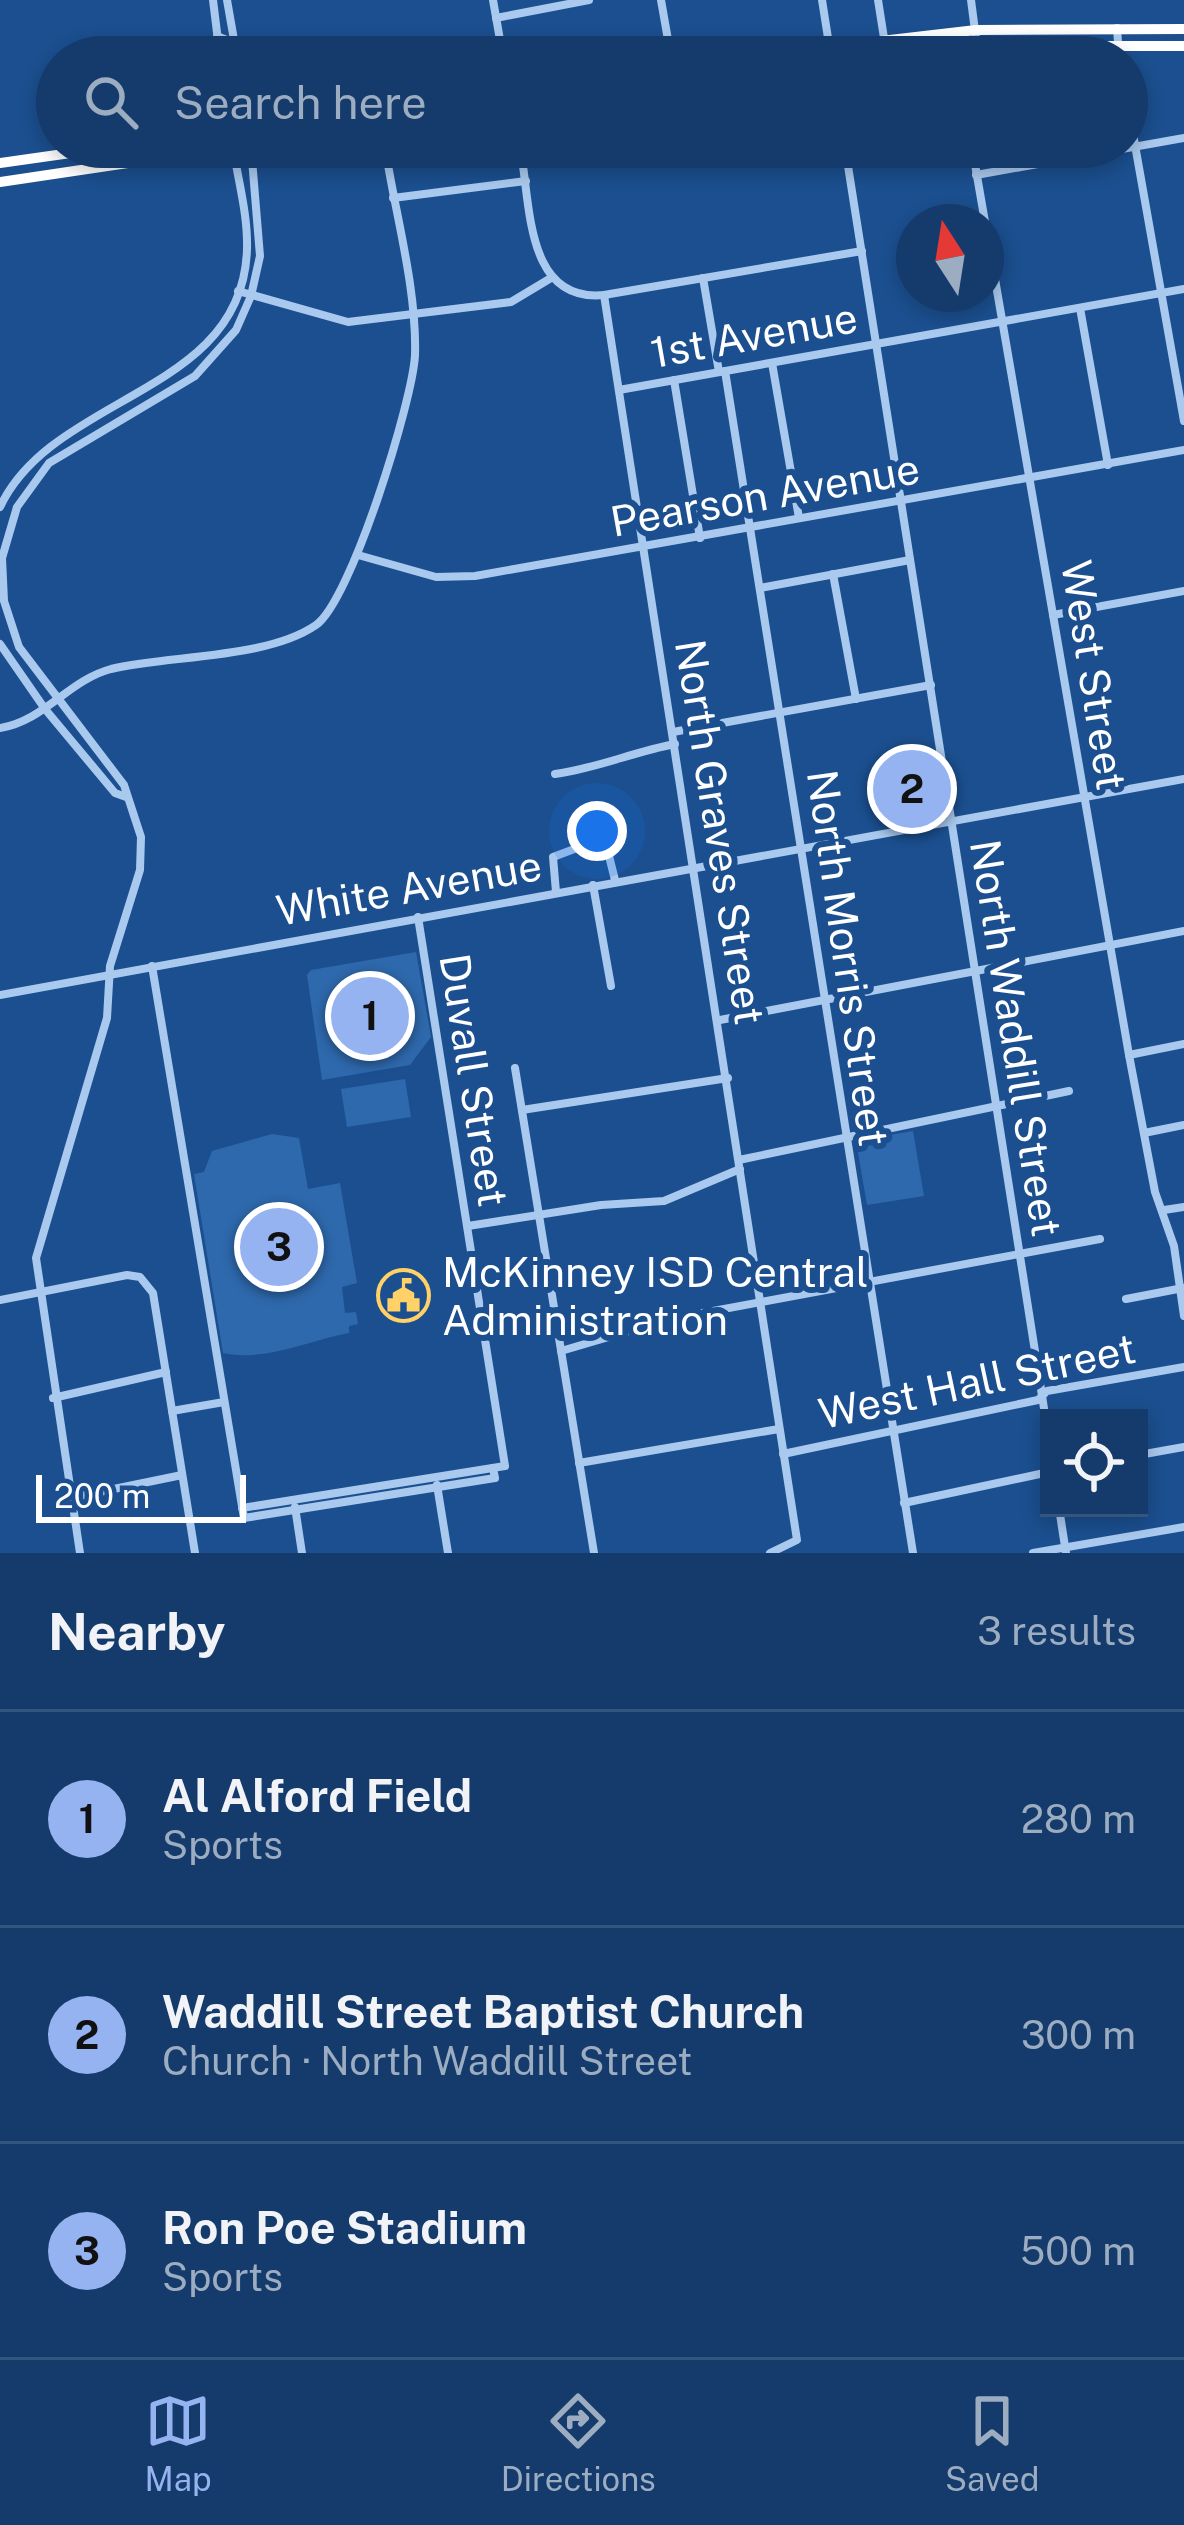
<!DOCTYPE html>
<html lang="en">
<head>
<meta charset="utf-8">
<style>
  body { margin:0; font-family:"Public Sans",sans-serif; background:#214673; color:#f1f3f6 }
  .controls { position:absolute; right:36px; bottom:36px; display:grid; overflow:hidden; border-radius:0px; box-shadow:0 6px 18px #0003 }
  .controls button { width:108px; height:108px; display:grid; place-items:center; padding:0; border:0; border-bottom:3px solid #33557e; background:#143b6b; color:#f1f3f6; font:60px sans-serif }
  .compass { position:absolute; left:896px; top:204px; width:108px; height:108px; border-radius:50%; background:#143b6b; box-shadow:0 6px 18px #0003; rotate:348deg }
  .scale { position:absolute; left:36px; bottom:30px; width:210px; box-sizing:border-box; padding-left:12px; border:6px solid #fff; border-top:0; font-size:33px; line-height:42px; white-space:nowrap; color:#fff; -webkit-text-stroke:9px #1b4f8f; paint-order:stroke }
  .you { position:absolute; left:597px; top:831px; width:42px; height:42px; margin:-30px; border:9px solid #fff; border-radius:50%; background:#1a73e8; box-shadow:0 0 0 18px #1a73e833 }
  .badge { display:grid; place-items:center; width:78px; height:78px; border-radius:50%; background:#95b2f1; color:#111; font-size:39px; font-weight:700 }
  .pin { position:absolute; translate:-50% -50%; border:6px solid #fff; box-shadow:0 3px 12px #0006 }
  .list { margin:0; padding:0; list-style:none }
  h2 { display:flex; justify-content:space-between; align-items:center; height:156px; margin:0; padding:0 48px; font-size:51px }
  h2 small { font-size:39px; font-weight:400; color:#9dadc1 }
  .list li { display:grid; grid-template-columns:78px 1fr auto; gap:36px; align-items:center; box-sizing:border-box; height:216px; padding:0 48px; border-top:3px solid #33557e }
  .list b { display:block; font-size:45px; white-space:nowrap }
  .list p { margin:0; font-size:39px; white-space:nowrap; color:#9dadc1 }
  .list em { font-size:39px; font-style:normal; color:#9dadc1 }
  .icon { flex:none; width:66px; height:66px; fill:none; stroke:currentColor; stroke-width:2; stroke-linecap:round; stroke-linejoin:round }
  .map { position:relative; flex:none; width:1184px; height:1553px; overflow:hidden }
  .search { position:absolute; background:#143b6b; box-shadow:0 6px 18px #0003; left:36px; right:36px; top:36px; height:132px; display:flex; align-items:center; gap:30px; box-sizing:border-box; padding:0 42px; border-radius:66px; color:#9dadc1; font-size:45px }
  .sheet { height:804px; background:#143b6b }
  nav { display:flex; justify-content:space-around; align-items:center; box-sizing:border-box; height:168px; border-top:3px solid #33557e; background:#143b6b; font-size:33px; color:#9dadc1 }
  nav a { display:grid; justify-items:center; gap:6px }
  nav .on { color:#95b2f1 }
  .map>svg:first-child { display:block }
  .green { fill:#2e69ad }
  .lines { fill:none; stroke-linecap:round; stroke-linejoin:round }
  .minor { stroke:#a9c9ee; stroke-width:8 }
  .highway { stroke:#fff; stroke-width:10 }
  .labels { text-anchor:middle; stroke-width:12; stroke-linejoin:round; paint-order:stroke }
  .street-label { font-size:42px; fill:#fff; stroke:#1b4f8f }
  .poi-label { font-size:42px; fill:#fff; stroke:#1b4f8f; text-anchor:start }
</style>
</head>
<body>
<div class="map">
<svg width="1184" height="1553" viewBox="0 0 1184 1553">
  <rect width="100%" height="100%" fill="#1b4f8f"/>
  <!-- green -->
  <g class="green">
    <polygon points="416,952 431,1037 410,1065 322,1080 307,975 311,970"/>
    <polygon points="405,1079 411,1117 347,1127 341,1089"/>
    <polygon points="913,1131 924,1196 867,1205 856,1141"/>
    <path d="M272 1134 299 1138 308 1189 340 1183 357 1283 342 1287 345 1313 356 1312 358 1324 349 1326V1333C307 1341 265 1362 223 1353L194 1174 204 1172 212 1151Z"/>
  </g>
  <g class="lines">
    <!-- minor -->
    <g class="minor">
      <polyline points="213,0 220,57"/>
      <polyline points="227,0 237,57"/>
      <polyline points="493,0 503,57"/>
      <polyline points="661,0 671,57"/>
      <polyline points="822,0 831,57"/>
      <polyline points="878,0 884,38"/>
      <polyline points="971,0 977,46"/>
      <polyline points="496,18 589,0"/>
      <polyline points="1117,28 1119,57"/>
      <polyline points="217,36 229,41 231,57"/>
      <polyline points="1127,100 1184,421"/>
      <path d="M520 147C531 201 524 303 604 295L862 251"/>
      <polyline points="845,147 1049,1440"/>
      <polyline points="972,147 985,222"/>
      <polyline points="976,175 1184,138"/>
      <polyline points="393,198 526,181"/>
      <polyline points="986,227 1129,1055 1155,1192 1174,1246 1184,1316"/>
      <polyline points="703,278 719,372"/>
      <polyline points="238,291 348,322 511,302 551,278"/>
      <polyline points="604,295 797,1540 770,1553"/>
      <polyline points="1080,308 1108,465"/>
      <polyline points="772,363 799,518"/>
      <polyline points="725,371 913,1553"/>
      <polyline points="674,380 700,538"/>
      <polyline points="619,390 1184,289"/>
      <path d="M0 507C54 393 243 395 247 249 248 215 238 180 233 147"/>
      <polyline points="358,555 436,577 475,576 1184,450"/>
      <polyline points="833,574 856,699"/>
      <polyline points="760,588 910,560"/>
      <polyline points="1053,615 1184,591"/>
      <polyline points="0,644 45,709 115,793 126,797"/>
      <path d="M0 728C44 721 69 680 111 669 170 655 267 659 316 625 351 601 413 400 415 355 417 288 395 213 385 147"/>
      <polyline points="673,732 931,685"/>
      <path d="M555 774C598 768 633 752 675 744"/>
      <polyline points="593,885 611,986"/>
      <polyline points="556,892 553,857 585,845 608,852 615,880"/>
      <polyline points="152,966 244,1518 495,1478 493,1468"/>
      <polyline points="0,995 1184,779"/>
      <polyline points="720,1020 1184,931"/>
      <polyline points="1129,1055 1184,1044"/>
      <polyline points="515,1068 594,1553"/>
      <polyline points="522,1110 728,1078"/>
      <polyline points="1144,1133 1184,1125"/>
      <polyline points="739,1160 1069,1091"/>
      <polyline points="1164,1210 1184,1207"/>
      <polyline points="468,1226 601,1205 664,1201 740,1169"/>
      <polyline points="1126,1299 1183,1288"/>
      <polyline points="0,1300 127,1275 140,1277 153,1293 195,1553"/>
      <polyline points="561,1351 670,1319 1100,1239"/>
      <polyline points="53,1398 166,1372"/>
      <polyline points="172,1411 224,1402"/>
      <polyline points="783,1454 1038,1400 1047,1391 1184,1367"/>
      <polyline points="1139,1455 1184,1447"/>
      <polyline points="579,1463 779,1429"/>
      <polyline points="437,1485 448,1553"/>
      <polyline points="70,1498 182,1475"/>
      <polyline points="904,1503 1049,1472"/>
      <polyline points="295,1507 302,1553"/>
      <polyline points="242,1508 505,1466 418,917"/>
      <polyline points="1059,1508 1066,1553"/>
      <polyline points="80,1553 36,1258 107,1018 110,966 140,870 141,837 124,785 19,647 4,601 2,558 17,507 49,463 195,376 236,330 251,296 260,256 251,147"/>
      <polyline points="1033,1553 1184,1527"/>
    </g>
    <!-- highway -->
    <g class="highway">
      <polyline points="742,57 976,30 1184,29"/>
      <polyline points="872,57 977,46 1184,46"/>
      <polyline points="0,163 113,147"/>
      <polyline points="0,182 235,147"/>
    </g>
  </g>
  <!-- icons -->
  <defs>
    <symbol id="civic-ring" viewBox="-11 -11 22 22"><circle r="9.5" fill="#1b4f8f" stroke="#ffd166" stroke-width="1.5"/><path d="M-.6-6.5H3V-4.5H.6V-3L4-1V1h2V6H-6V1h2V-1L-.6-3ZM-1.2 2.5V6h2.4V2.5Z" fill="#ffd166"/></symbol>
  </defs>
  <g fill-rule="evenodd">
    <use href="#civic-ring" x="374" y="1266" width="59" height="59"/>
  </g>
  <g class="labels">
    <!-- street labels -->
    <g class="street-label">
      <text transform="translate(754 335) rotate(-10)" y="15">1st Avenue</text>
      <text transform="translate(765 495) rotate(-10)" y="15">Pearson Avenue</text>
      <text transform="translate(1094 675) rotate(81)" y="15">West Street</text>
      <text transform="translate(720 832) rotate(81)" y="15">North Graves Street</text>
      <text transform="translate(409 888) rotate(-10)" y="15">White Avenue</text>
      <text transform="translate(848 958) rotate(82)" y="15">North Morris Street</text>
      <text transform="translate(1016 1038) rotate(81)" y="15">North Waddill Street</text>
      <text transform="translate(474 1080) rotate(81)" y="15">Duvall Street</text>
      <text transform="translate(977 1381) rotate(-12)" y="15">West Hall Street</text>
    </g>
    <!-- poi labels -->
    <g class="poi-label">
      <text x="442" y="1287">McKinney ISD Central<tspan x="442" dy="48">Administration</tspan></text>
    </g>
  </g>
</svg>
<div class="controls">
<button><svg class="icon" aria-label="locate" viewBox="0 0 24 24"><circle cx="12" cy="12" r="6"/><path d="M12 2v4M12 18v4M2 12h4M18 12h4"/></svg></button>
</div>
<svg class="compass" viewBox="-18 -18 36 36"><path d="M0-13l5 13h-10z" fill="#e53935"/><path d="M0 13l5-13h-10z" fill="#9dadc1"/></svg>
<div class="scale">200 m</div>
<div class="you"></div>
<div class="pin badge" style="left:370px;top:1016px">1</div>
<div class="pin badge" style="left:912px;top:789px">2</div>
<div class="pin badge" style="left:279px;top:1247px">3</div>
<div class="search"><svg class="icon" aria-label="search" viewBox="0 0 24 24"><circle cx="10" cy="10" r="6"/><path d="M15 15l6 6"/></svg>Search here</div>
</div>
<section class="sheet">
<h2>Nearby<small>3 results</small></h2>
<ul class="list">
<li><span class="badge">1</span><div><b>Al Alford Field</b><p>Sports</p></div><em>280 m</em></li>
<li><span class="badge">2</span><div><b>Waddill Street Baptist Church</b><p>Church · North Waddill Street</p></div><em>300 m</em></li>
<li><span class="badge">3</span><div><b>Ron Poe Stadium</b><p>Sports</p></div><em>500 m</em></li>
</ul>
</section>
<nav>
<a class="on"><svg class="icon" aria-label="map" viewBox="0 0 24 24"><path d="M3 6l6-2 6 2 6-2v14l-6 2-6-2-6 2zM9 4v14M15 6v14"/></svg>Map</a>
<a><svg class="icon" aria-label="directions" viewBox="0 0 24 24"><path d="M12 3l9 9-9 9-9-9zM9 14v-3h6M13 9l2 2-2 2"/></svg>Directions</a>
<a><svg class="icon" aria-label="saved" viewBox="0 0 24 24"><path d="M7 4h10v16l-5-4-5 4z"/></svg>Saved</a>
</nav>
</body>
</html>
